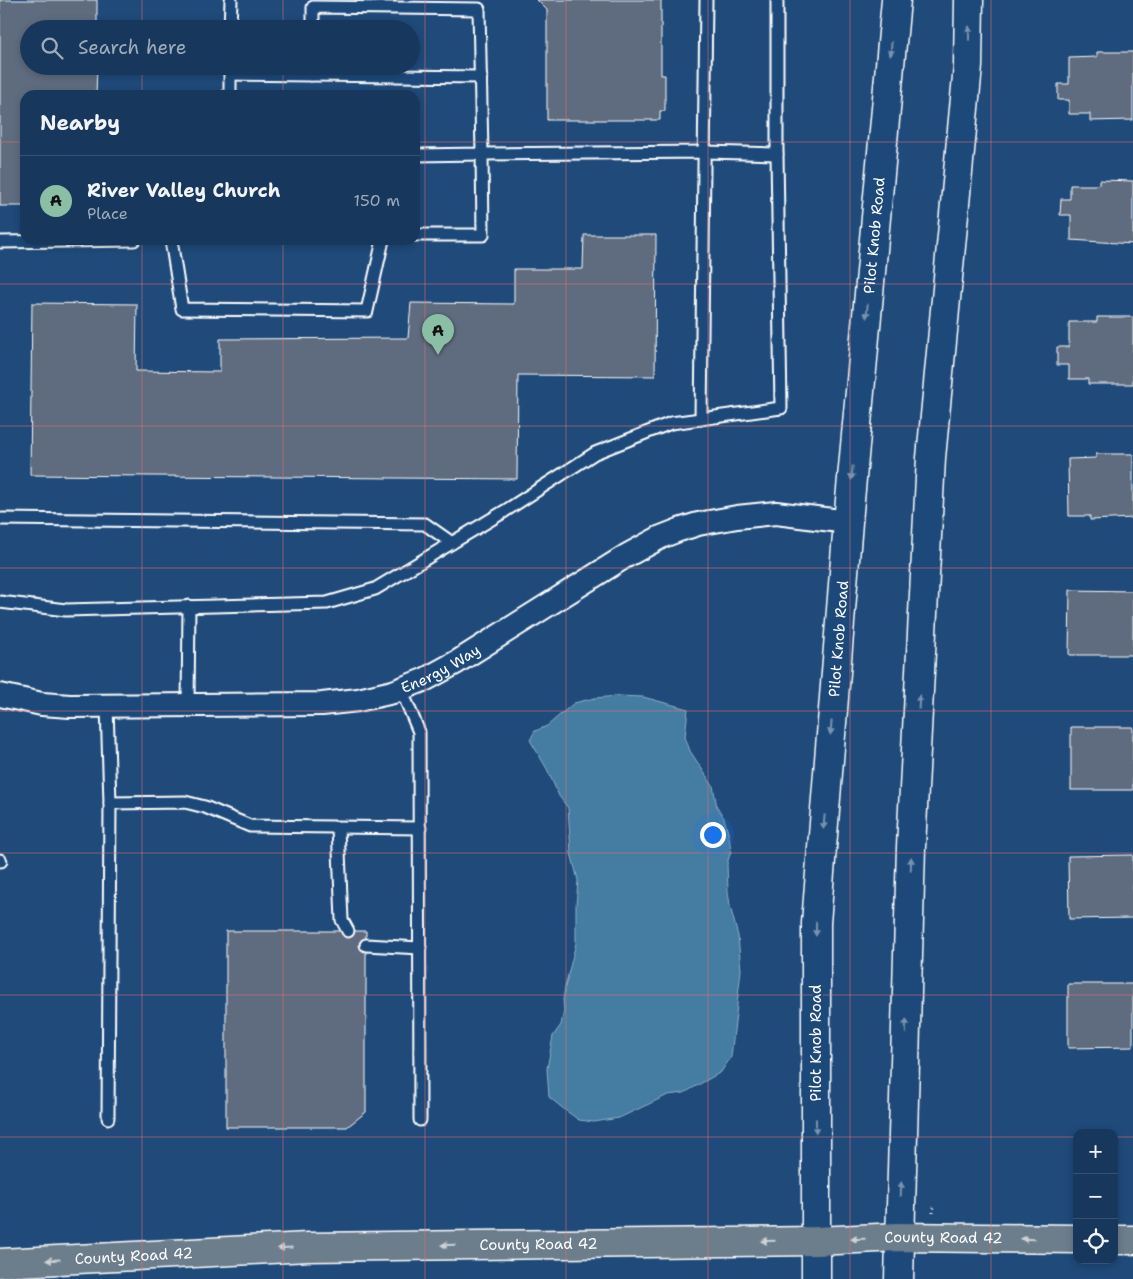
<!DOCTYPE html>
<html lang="en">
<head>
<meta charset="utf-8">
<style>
  body { margin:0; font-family:"Shantell Sans",sans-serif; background:#244365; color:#f1f3f6 }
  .controls { position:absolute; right:15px; bottom:15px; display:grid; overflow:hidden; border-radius:10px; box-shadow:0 2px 8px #0003 }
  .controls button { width:45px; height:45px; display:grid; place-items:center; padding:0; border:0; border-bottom:1px solid #365272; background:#17385c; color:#f1f3f6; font:25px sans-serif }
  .you { position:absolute; left:712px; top:834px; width:18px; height:18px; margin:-12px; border:4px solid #fff; border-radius:50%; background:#1a73e8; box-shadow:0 0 0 8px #1a73e833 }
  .badge { display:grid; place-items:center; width:32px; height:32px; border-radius:50%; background:#8abfa5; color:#111; font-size:16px; font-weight:700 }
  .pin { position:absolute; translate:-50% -41px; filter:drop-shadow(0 1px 2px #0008) }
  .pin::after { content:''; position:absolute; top:26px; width:18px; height:15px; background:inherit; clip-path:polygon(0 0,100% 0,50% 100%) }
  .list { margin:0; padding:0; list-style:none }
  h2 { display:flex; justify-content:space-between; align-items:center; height:65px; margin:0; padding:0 20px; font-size:21px }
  h2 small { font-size:16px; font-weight:400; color:#9eacbb }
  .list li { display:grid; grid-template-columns:32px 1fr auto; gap:15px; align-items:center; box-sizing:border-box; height:90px; padding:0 20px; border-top:1px solid #365272 }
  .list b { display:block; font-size:19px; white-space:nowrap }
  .list p { margin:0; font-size:16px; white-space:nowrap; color:#9eacbb }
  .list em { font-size:16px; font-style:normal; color:#9eacbb }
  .icon { flex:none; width:28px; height:28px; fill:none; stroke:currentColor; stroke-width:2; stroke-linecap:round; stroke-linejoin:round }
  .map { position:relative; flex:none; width:1133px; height:1279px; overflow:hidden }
  .search { position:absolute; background:#17385c; box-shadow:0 2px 8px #0003; left:20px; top:20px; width:400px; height:55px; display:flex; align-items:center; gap:12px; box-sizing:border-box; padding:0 18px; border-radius:28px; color:#9eacbb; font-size:19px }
  .panel { position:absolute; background:#17385c; box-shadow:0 2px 8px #0003; left:20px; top:90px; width:400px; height:155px; border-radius:15px }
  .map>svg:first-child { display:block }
  .water { fill:#457ba2; stroke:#8fb0c7 }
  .building { fill:#5f6c7f; stroke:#fff }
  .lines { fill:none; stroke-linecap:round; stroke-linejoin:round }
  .service-casing { stroke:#fff; stroke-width:15 }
  .minor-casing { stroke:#fff; stroke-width:26 }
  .secondary-casing { stroke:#fff; stroke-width:31 }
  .trunk-casing { stroke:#fff; stroke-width:31 }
  .path { stroke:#fff; stroke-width:3; stroke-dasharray:1 4; stroke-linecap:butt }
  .service { stroke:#1f4a7a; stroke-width:11 }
  .minor { stroke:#1f4a7a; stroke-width:22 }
  .secondary { stroke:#1f4a7a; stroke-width:28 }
  .trunk { stroke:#6c7d8c; stroke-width:28 }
  .oneway { fill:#7992af }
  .oneway2 { fill:#ccd2d7 }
  .grid { fill:none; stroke:#e47373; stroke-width:1; stroke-opacity:0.55 }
  .labels { text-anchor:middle; stroke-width:4; stroke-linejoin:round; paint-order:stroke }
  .street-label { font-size:15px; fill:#fff; stroke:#1f4a7a }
</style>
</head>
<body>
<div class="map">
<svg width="1133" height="1279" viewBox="0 0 1133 1279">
  <rect width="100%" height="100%" fill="#1f4a7a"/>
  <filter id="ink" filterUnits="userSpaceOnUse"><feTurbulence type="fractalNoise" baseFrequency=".02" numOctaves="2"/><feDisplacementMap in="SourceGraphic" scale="10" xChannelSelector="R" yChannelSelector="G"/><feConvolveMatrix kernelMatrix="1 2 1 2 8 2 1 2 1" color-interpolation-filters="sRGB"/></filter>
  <g filter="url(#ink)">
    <!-- water -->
    <polygon class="water" points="618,696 643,697 688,709 685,737 690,751 713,786 717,807 724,818 729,836 731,851 727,864 728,891 730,906 738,936 741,970 731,1057 721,1072 684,1093 668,1095 619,1118 594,1122 579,1120 565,1110 549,1097 547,1069 553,1036 561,1025 564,1011 563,1000 565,987 576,943 576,906 578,880 571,853 568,808 559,796 547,769 530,740 535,731 547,726 574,703 595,698"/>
    <!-- building -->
    <g class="building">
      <polygon points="0,0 97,0 97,29 29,29 29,66 97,66 96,95 25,95 25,206 0,206"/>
      <polygon points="537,0 661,0 661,75 665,75 665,111 660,111 660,120 547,120 547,10"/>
      <polygon points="1097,52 1133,52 1133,120 1090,121 1090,114 1069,114 1069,100 1058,100 1058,84 1069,84 1069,58 1097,57"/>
      <polygon points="1099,180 1133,181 1133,244 1071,240 1071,215 1060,215 1061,199 1070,199 1070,185 1099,185"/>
      <polygon points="584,235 656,235 655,376 518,375 517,479 30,475 32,303 137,304 136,371 220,372 220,339 408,338 411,303 514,304 514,269 583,269"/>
      <polygon points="1097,317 1133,317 1133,384 1088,384 1088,379 1069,379 1069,365 1057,365 1057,347 1069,347 1069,322 1097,322"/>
      <polygon points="1096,454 1133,454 1133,518 1090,520 1090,516 1069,516 1068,459 1096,458"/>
      <polygon points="1070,590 1133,591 1133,655 1069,655"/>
      <rect x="1071" y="727" width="62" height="63"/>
      <polygon points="1133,855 1133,918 1069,919 1068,856"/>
      <polygon points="226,931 366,931 366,1112 347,1127 226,1127"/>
      <polygon points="1068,984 1133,984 1133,1047 1068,1048"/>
    </g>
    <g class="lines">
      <defs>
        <g id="service">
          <polyline points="230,29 231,0"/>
          <polyline points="313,29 313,7 479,9 482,154 415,155"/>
          <polyline points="230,68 230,95"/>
          <polyline points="230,74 311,75 312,66"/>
          <polyline points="311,75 481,77"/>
          <polyline points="415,235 483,235 482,154 706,152 777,154"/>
          <polyline points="171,240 182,309 367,311 383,240"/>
          <polyline points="0,242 134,240"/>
          <polyline points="701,419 706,0"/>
          <polyline points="0,519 425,524 452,543"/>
          <polyline points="0,602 66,610 327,603 375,589 505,511 595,453 671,423 781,408 777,154 777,0"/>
          <polyline points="401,689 419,732 420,1120"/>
          <polyline points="188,705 189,606"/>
          <polyline points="107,706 110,803 108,1118"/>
          <polyline points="110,803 185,802 205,807 250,826 420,828"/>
          <polyline points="338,828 342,920 348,931"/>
          <polyline points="0,860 1,861"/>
          <polyline points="366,945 420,948"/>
        </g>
        <g id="minor">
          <path id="s1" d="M0 695 42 704 70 706 322 704 358 700 393 692 426 679 457 662 626 556 661 537 679 530 698 524 737 517 776 513 848 522"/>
        </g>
        <g id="secondary">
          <path id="s2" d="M816 1279V923L848 522 896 0"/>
          <polyline points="899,1279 911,847 931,458 968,66 969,0"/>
        </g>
        <g id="trunk">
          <polyline points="1114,1240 1133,1240"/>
          <path id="s3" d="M0 1263 308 1247 816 1241 899 1237 1077 1239"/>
        </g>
      </defs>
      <!-- service casing -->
      <use href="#service" class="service-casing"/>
      <!-- minor casing -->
      <use href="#minor" class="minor-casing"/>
      <!-- secondary casing -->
      <use href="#secondary" class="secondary-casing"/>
      <!-- trunk casing -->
      <use href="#trunk" class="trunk-casing"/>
      <!-- path -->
      <polyline class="path" points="933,1213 933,1209 936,1204"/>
      <!-- service -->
      <use href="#service" class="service"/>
      <!-- minor -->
      <use href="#minor" class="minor"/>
      <!-- secondary -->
      <use href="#secondary" class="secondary"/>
      <!-- trunk -->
      <use href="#trunk" class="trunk"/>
    </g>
    <!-- one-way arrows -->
    <defs><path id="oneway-solid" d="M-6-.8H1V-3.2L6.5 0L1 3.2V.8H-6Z" transform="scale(1.25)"/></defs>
    <g class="oneway">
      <use href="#oneway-solid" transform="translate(969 33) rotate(-90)"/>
      <use href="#oneway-solid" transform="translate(891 49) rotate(95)"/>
      <use href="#oneway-solid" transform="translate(867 311) rotate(95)"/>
      <use href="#oneway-solid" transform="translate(852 473) rotate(95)"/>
      <use href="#oneway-solid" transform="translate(919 702) rotate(-87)"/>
      <use href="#oneway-solid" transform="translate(831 728) rotate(95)"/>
      <use href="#oneway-solid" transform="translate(824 822) rotate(95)"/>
      <use href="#oneway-solid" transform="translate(911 864) rotate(-88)"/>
      <use href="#oneway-solid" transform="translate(816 929) rotate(91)"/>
      <use href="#oneway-solid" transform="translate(906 1026) rotate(-88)"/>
      <use href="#oneway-solid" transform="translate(816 1126) rotate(90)"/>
      <use href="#oneway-solid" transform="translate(901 1189) rotate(-88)"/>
    </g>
    <g class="oneway2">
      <use href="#oneway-solid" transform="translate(858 1239) rotate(178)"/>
      <use href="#oneway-solid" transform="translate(1028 1239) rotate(-179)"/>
      <use href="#oneway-solid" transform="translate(768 1241) rotate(179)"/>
      <use href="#oneway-solid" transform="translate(448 1245) rotate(179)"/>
      <use href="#oneway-solid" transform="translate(285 1248) rotate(177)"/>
      <use href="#oneway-solid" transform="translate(53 1260) rotate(177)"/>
    </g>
  </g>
  <!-- grid -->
  <path class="grid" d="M142 0V29M283 0V29M425 0V1279M566 0V1279M708 0V1279M850 0V1279M991 0V1279M142 66V95M283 66V95M0 142H25M415 142H1133M142 240V1279M283 240V1279M0 284H1133M0 426H1133M0 568H1133M0 711H1133M0 853H1133M0 995H1133M0 1137H1077M1114 1137H1133"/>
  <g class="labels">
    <!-- street labels -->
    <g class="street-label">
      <text dy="5" stroke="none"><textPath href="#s2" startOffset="1046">Pilot Knob Road</textPath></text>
      <text dy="5" stroke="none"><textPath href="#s2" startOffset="641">Pilot Knob Road</textPath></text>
      <text dy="5" stroke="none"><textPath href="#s1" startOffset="448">Energy Way</textPath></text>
      <text transform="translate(816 1043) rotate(-90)" y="5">Pilot Knob Road</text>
      <text dy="5" stroke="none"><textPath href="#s3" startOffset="944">County Road 42</textPath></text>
      <text dy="5" stroke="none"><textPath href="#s3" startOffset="539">County Road 42</textPath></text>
      <text dy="5" stroke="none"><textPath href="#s3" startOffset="134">County Road 42</textPath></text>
    </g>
  </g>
</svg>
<div class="controls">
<button>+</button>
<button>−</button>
<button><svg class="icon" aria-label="locate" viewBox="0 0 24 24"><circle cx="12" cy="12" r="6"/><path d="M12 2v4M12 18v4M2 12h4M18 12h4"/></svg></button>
</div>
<div class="you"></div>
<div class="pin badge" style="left:438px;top:355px">A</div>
<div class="search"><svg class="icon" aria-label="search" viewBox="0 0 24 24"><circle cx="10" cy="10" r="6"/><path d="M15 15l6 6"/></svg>Search here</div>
<section class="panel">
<h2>Nearby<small></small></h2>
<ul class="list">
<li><span class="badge">A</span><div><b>River Valley Church</b><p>Place</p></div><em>150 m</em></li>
</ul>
</section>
</div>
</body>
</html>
